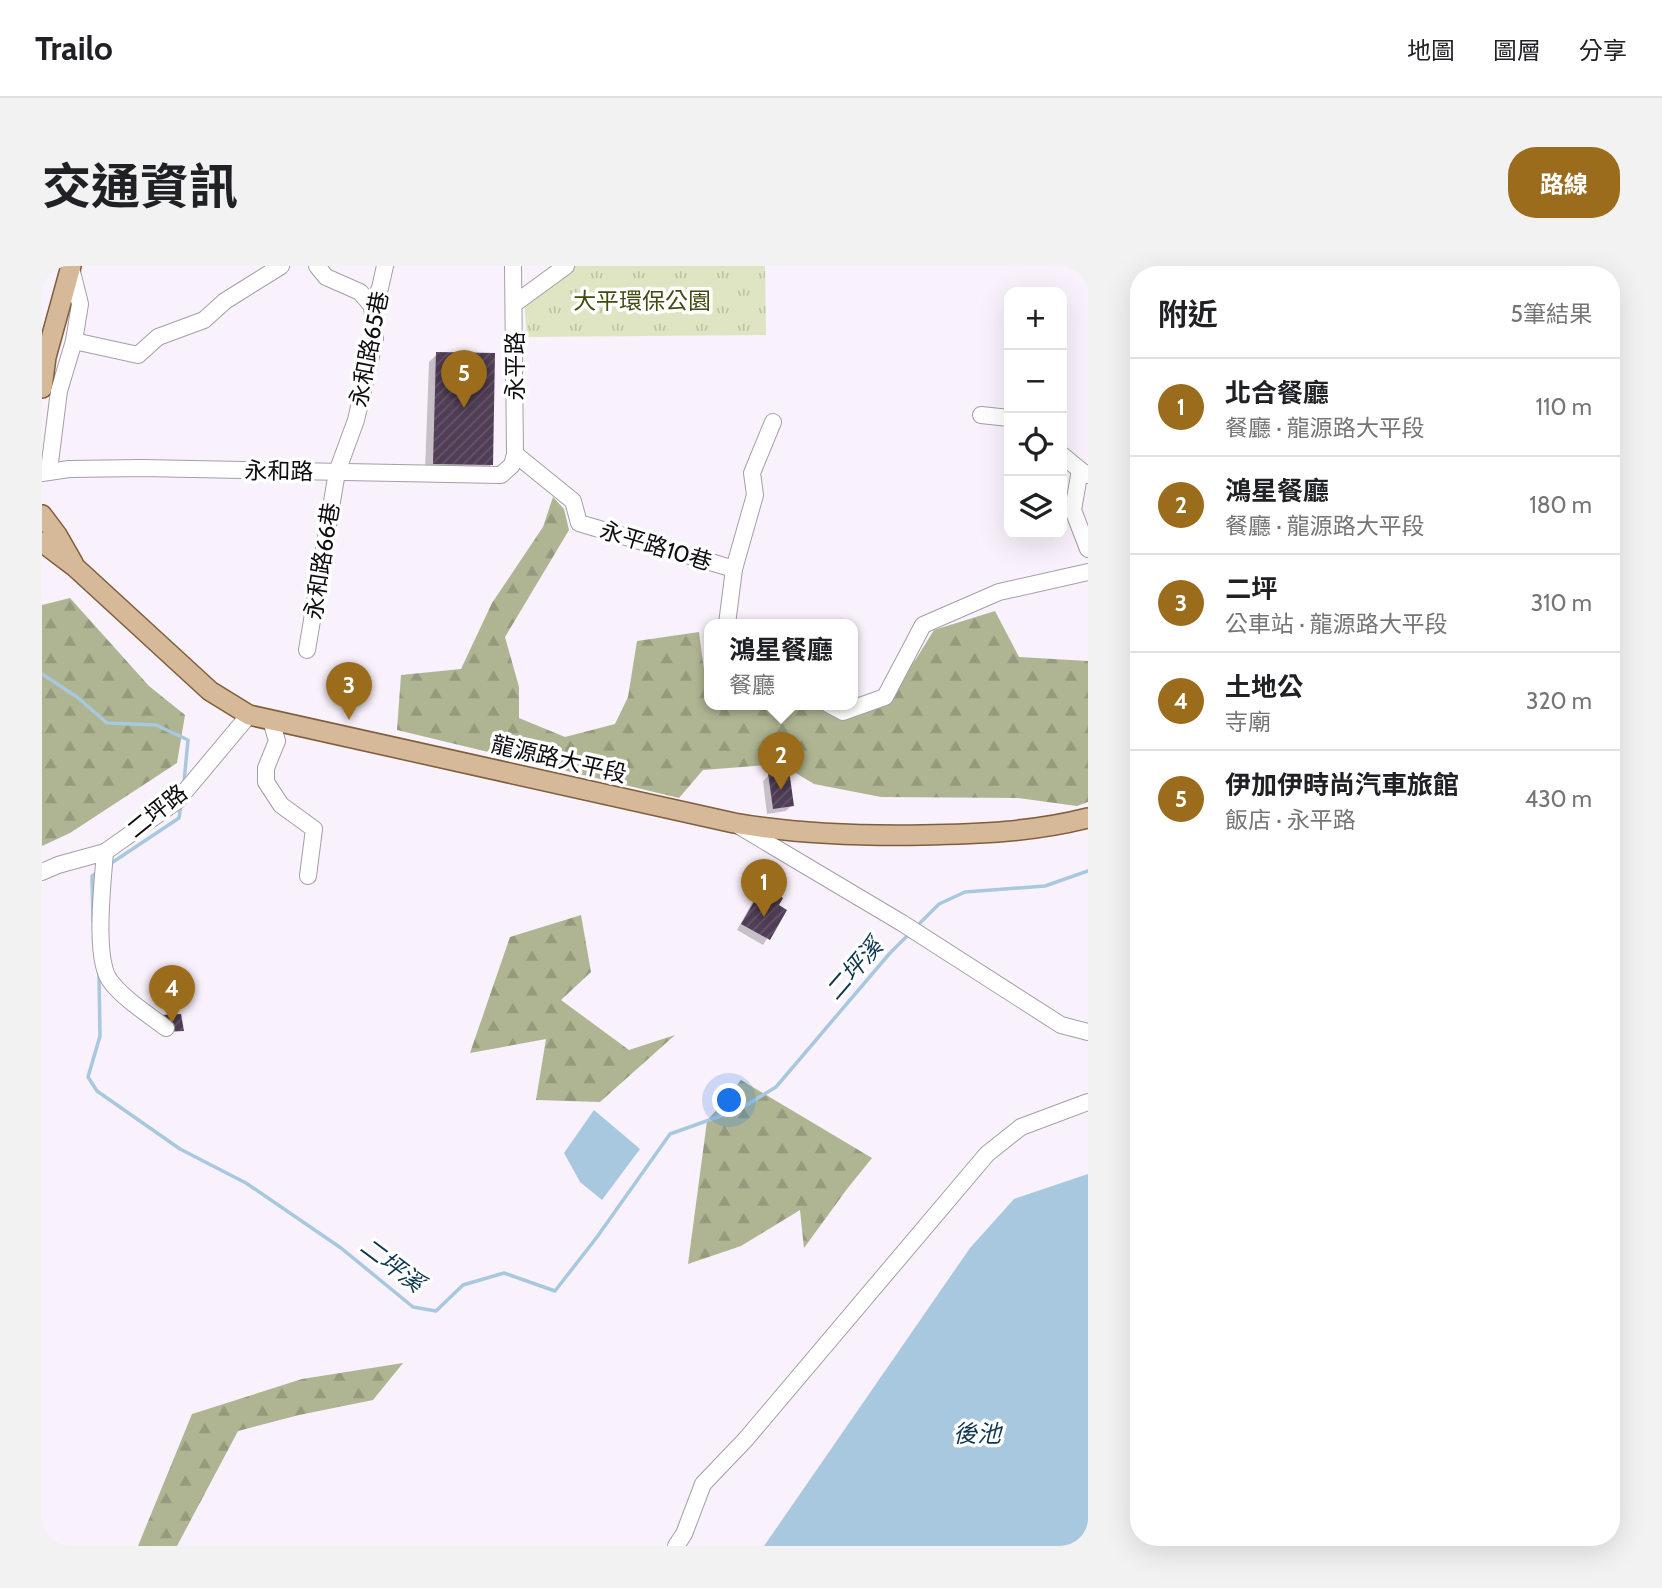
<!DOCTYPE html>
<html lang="zh-TW">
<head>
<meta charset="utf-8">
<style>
  body { margin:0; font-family:Cabin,"Noto Sans TC",sans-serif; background:#f2f2f2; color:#202124 }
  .controls { position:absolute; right:21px; top:21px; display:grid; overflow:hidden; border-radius:14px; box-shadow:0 7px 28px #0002 }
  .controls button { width:63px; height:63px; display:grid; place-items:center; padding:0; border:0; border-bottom:2px solid #e0e0e0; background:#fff; color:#202124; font:35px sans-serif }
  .you { position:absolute; left:688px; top:835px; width:24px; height:24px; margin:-18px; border:5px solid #fff; border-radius:50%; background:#1a73e8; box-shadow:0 0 0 10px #1a73e833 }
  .badge { display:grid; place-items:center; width:46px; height:46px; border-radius:50%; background:#9a6c1c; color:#fff; font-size:23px; font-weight:700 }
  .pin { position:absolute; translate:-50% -58px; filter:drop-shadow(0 2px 4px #0008) }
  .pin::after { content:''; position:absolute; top:37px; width:24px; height:21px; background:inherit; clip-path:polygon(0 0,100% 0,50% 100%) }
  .popup { position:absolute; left:662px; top:353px; width:154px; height:91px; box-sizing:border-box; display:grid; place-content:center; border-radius:14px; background:#fff; filter:drop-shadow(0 2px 5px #0005); font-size:23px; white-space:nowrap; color:#757577 }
  .popup b { font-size:26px; color:#202124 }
  .popup::after { content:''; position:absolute; left:50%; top:100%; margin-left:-14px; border:14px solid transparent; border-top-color:#fff }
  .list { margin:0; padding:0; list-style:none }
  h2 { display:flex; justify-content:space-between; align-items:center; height:91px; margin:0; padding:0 28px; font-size:30px }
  h2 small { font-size:23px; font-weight:400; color:#757577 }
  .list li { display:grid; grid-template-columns:46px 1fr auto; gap:21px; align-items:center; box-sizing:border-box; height:98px; padding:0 28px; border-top:2px solid #e0e0e0 }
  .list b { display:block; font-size:26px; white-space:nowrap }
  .list p { margin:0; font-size:23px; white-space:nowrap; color:#757577 }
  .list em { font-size:23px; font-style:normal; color:#757577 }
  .icon { flex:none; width:38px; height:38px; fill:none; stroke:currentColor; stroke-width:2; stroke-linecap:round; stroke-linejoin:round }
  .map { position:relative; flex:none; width:1046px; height:1280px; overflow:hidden; border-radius:28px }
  header { display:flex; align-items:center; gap:42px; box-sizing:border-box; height:98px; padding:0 35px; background:#fff; border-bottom:2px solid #e0e0e0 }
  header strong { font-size:33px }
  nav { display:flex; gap:38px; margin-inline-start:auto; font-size:24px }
  .intro { display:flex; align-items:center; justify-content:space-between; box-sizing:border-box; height:168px; padding:0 42px }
  h1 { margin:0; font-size:49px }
  .button { padding:18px 32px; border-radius:28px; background:#9a6c1c; color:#fff; font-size:24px; font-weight:700 }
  main { display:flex; gap:42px; padding:0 42px }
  aside { flex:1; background:#fff; border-radius:28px; box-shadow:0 7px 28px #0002 }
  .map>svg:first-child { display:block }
  .forest { fill:url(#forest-firs) }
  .park { fill:url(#park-tufts) }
  .water { fill:#a8c8e0 }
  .shadow { fill:#0003 }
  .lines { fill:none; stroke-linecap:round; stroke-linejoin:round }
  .stream { stroke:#a8c8e0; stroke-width:3.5 }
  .building { fill:url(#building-hatch) }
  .minor-casing { stroke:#a59ea7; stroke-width:18 }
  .major-casing { stroke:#7e5e3b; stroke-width:22 }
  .minor { stroke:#fff; stroke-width:16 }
  .major { stroke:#d5b998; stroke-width:19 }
  .labels { text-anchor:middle; stroke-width:7; stroke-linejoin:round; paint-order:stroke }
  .park-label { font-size:23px; fill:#444a10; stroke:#fff }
  .street-label { font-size:23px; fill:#0f0c0f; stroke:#fff }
  .water-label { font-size:24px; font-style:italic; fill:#0d364e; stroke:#fff }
</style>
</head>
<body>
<header>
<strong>Trailo</strong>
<nav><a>地圖</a><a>圖層</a><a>分享</a></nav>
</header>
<div class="intro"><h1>交通資訊</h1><a class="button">路線</a></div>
<main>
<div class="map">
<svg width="1046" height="1280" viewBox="0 0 1046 1280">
  <defs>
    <pattern id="forest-firs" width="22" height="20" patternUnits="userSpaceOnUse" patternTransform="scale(1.75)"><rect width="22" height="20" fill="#afb592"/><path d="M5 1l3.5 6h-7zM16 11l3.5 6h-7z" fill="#959a7d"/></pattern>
    <pattern id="park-tufts" width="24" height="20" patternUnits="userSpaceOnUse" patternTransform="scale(1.75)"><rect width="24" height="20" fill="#dfe5c2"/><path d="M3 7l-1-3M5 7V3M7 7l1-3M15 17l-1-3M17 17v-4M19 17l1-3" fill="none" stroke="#bec3a6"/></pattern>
    <pattern id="building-hatch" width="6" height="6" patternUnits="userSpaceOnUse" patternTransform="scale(1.75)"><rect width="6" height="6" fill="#503d56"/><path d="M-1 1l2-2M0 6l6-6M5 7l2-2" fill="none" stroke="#655569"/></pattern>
  </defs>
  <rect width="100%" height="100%" fill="#f9f1fb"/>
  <!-- forest -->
  <g class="forest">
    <polygon points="511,231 522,243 527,264 463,371 477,421 477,452 523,471 573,458 586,431 595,375 657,366 663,411 667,413 667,438 773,438 798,453 837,442 874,393 892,364 953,345 977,391 1046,395 1046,536 1035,540 976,532 839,531 772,518 739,498 661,504 637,532 355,464 359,409 419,403 450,337 501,261"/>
    <polygon points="28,332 107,420 143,449 135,497 28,567 0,580 0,339"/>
    <polygon points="539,649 549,706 519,734 587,784 633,769 558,836 494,834 504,773 428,787 468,671"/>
    <polygon points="699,814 830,892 805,923 762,982 758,944 699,980 646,998 665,855"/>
    <polygon points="361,1097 331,1134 257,1149 196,1165 135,1280 96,1280 150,1148 260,1113"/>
  </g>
  <!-- park -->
  <polygon class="park" points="527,0 723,0 724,69 485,71 482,32"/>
  <!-- water -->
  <g class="water">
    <polygon points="552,844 598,883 560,934 538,916 522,887"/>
    <polygon points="1046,908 1046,1280 722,1280 928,982 972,933"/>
  </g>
  <!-- shadow -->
  <g class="shadow">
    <polygon points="395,88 450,198 442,206 383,205 387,96"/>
    <polygon points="727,509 750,539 744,545 725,548 721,515"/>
    <polygon points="729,627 735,639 743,644 721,679 695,664 710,637 716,631 723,633"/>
  </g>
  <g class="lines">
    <!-- stream -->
    <g class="stream">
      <polyline points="0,408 35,431 65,457 114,459 146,474 142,516"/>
      <polyline points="68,598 137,552 139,538"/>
      <polyline points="51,655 50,610 56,606"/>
      <polyline points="874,661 897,638 923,626 1003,620 1046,605"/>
      <polyline points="57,708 58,770 46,811 55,825 138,883 204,917 299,982 371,1041 394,1045 421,1019 462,1007 513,1025 555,971 628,868 698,843 734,821 848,687 868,667"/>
    </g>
  </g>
  <!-- building -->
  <g class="building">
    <polygon points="394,86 453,87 451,199 391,198"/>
    <polygon points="747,504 752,540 731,543 726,507"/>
    <polygon points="729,625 741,632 737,639 745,644 728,674 699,658 716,629 724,633"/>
    <polygon points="139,748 142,765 121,766 119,749"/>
  </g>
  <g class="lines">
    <defs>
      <g id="minor">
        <polyline points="275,0 284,11 318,26 330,40"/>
        <polyline points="472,38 524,0"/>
        <polyline points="32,75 96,89 116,71 162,54 183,35 239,0"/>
        <polyline points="939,149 967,152"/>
        <polyline points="473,188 531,235 537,257 692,303 685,358"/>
        <polyline points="1020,189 1038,204"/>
        <polyline points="7,204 17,125 32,75 38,38 29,2"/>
        <polyline points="0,207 27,203 100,202 459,209 470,199 473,188 471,0"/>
        <polyline points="1046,209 1038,204 1031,244 1046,283"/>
        <polyline points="692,303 713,229 710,207 731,156"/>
        <polyline points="265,384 295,206 314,154 333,73 330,40 338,22 343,0"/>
        <polyline points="786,438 801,446 843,431 881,359 957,326 1046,306"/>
        <polyline points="229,454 235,475 224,502 224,516 239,539 272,563 266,610"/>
        <polyline points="697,560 860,657 1019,759 1046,766"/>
        <path d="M63 586C61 614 51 695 69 716 83 734 106 748 124 762"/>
        <polyline points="0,606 16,599 63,586 135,535 207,449"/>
        <polyline points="634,1280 642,1268 661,1218 704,1173 945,888 979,861 1046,836"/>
      </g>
      <g id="major">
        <polyline points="0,122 4,91 29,0"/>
        <polyline points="0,249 15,269 31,297"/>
        <path d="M0 276 33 301 168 425 207 449 692 557C754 568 817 570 880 569 936 568 992 566 1046 552"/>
      </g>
    </defs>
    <!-- minor casing -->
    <use href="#minor" class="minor-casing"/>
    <!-- major casing -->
    <use href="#major" class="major-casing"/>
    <!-- minor -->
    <use href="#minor" class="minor"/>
    <!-- major -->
    <use href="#major" class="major"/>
  </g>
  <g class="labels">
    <!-- park labels -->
    <g class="park-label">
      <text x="600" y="43">大平環保公園</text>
    </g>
    <!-- street labels -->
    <g class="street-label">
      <text transform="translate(327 83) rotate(-79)" y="8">永和路65巷</text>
      <text transform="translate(473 100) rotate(-90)" y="8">永平路</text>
      <text transform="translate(237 205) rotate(1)" y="8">永和路</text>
      <text transform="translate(614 280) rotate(17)" y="8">永平路10巷</text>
      <text transform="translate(280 295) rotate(-81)" y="8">永和路66巷</text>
      <text transform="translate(517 493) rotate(13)" y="8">龍源路大平段</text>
      <text transform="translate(115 545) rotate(-39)" y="8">二坪路</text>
    </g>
    <!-- water labels -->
    <g class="water-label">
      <text transform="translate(812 703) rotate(-49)" y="8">二坪溪</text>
      <text transform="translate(350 999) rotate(37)" y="8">二坪溪</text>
      <text x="935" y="1176">後池</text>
    </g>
  </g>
</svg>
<div class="controls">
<button>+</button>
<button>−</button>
<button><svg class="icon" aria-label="locate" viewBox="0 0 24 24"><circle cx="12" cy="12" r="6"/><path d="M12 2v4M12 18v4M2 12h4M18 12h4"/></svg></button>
<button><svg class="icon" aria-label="layers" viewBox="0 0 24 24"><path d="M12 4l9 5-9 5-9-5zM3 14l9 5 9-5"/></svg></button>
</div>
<div class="you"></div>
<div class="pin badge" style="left:722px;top:651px">1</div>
<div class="pin badge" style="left:739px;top:524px">2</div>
<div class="popup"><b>鴻星餐廳</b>餐廳</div>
<div class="pin badge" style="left:307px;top:454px">3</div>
<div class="pin badge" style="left:130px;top:757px">4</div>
<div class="pin badge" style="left:422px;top:142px">5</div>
</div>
<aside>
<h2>附近<small>5筆結果</small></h2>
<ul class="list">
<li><span class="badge">1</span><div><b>北合餐廳</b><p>餐廳 · 龍源路大平段</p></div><em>110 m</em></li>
<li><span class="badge">2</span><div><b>鴻星餐廳</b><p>餐廳 · 龍源路大平段</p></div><em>180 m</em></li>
<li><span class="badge">3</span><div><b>二坪</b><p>公車站 · 龍源路大平段</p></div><em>310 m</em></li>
<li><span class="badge">4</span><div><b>土地公</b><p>寺廟</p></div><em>320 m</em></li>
<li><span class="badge">5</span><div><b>伊加伊時尚汽車旅館</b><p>飯店 · 永平路</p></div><em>430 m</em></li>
</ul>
</aside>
</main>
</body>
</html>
